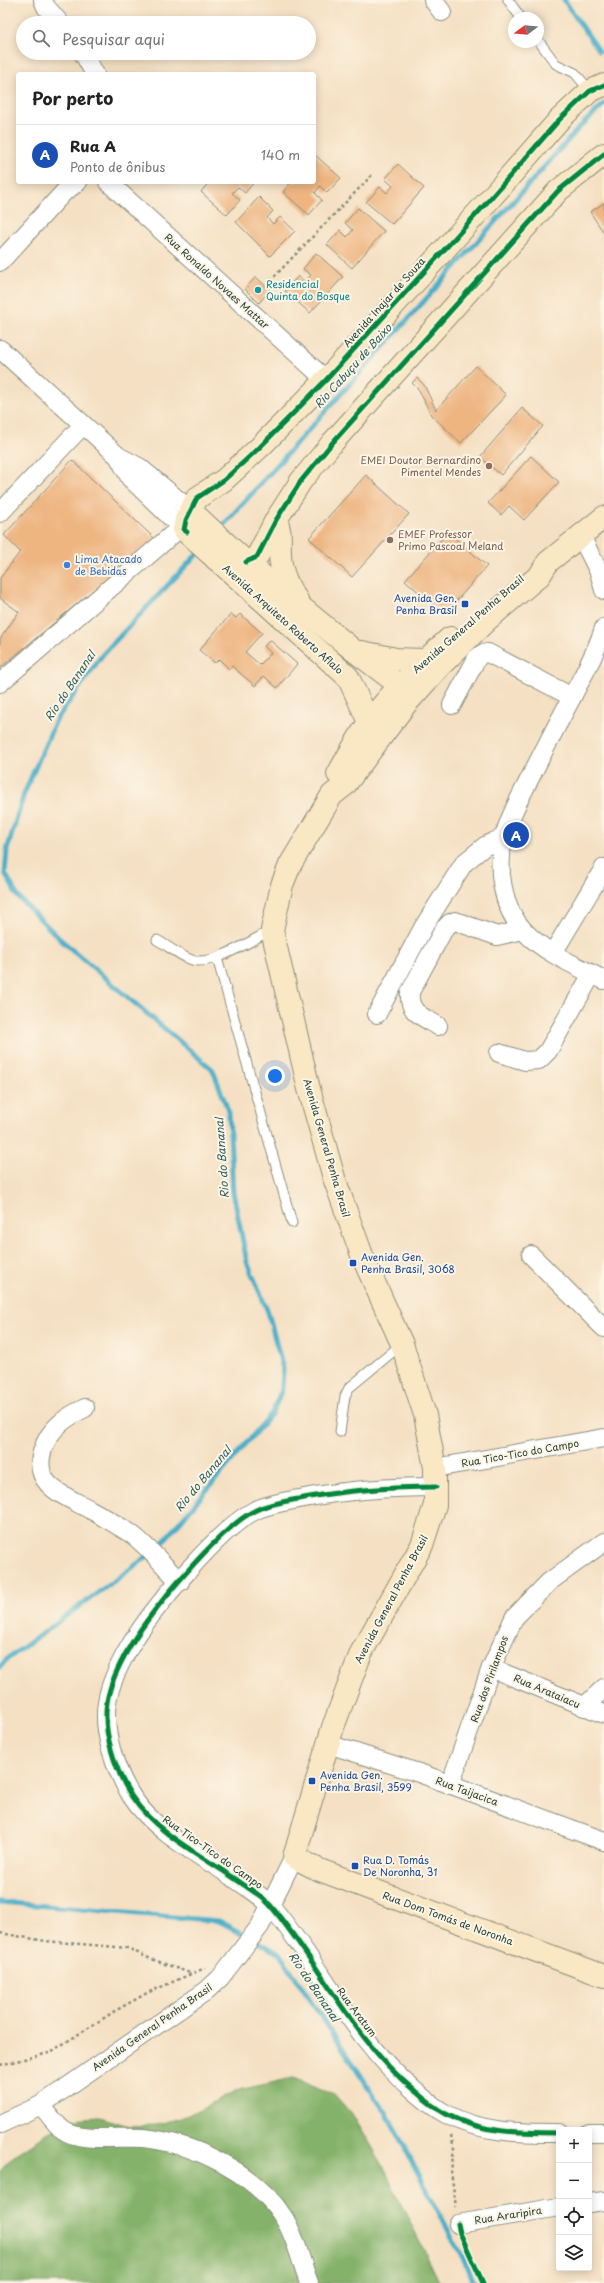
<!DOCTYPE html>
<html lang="pt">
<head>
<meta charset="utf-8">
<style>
  body { margin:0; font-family:"Playpen Sans",sans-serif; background:#f6f6f6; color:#222 }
  .controls { position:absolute; right:12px; bottom:12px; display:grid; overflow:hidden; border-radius:4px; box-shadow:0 2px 10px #0003 }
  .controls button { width:36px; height:36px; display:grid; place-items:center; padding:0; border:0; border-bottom:1px solid #e0e0e0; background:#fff; color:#222; font:20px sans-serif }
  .compass { position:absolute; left:508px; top:12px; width:36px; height:36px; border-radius:50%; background:#fff; box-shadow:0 2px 10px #0003; rotate:254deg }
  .you { position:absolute; left:275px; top:1076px; width:14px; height:14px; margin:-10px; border:3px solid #fff; border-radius:50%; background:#1a73e8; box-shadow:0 0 0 6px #1a73e833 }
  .badge { display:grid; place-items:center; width:26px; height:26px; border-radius:50%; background:#0f766e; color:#fff; font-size:13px; font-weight:700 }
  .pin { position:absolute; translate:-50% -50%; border:2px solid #fff; box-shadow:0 1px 4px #0006 }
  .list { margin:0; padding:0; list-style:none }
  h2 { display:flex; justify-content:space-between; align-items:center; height:52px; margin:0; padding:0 16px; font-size:17px }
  h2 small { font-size:13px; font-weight:400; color:#767676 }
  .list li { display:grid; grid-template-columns:26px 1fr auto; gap:12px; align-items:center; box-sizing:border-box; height:60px; padding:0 16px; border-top:1px solid #e0e0e0 }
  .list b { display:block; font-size:15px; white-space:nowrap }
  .list p { margin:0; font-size:13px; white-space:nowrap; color:#767676 }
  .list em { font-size:13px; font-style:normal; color:#767676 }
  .icon { flex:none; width:22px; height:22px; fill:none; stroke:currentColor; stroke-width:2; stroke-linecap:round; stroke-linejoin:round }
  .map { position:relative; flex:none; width:604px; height:2283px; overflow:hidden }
  .search { position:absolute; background:#fff; box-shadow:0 2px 10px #0003; left:16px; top:16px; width:300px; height:44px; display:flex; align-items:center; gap:10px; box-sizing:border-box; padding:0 14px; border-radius:22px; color:#767676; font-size:15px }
  .panel { position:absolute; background:#fff; box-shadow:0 2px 10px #0003; left:16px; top:72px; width:300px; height:112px; border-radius:4px }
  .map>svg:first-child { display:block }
  .forest { fill:#85b26a; stroke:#52784f }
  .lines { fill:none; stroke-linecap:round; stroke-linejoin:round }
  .stream { stroke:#4aafc9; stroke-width:5 }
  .building { fill:#eeb581 }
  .lane-casing { stroke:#8a8e7c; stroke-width:11 }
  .street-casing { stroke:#8a8e7c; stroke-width:20 }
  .secondary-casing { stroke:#8a8e7c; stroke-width:24 }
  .path { stroke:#8a8e7c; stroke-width:2.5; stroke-dasharray:3 3; stroke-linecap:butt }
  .lane { stroke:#fff; stroke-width:9 }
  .street { stroke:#fff; stroke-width:18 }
  .secondary { stroke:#fae7c3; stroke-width:22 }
  .cycleway-casing { stroke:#fcf5e5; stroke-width:8 }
  .cycleway { stroke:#00873e; stroke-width:5 }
  .culture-dot { fill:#0f9aa8; stroke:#fcf5e5; stroke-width:1.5 }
  .education-dot { fill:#8d6e63; stroke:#fcf5e5; stroke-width:1.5 }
  .shop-dot { fill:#3f7fe0; stroke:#fcf5e5; stroke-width:1.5 }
  .transit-dot { fill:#1a4fb4; stroke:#fcf5e5; stroke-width:1.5 }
  .labels { text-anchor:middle; stroke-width:4; stroke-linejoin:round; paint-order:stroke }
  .street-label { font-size:10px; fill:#1f3d34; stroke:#fcf5e5 }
  .culture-label { font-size:10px; fill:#0d838f; stroke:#fcf5e5; text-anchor:start }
  .education-label { font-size:10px; fill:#785e54; stroke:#fcf5e5; text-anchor:end }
  .shop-label { font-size:10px; fill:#366cbe; stroke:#fcf5e5; text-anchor:start }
  .transit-label { font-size:10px; fill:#164399; stroke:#fcf5e5; text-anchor:start }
  .water-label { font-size:11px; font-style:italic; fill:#2c5f61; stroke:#fcf5e5 }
</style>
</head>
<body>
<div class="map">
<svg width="604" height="2283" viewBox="0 0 604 2283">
  <rect width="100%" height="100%" fill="#fcf5e5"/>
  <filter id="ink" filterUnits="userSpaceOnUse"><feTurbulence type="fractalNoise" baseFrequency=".025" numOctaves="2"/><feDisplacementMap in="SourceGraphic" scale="8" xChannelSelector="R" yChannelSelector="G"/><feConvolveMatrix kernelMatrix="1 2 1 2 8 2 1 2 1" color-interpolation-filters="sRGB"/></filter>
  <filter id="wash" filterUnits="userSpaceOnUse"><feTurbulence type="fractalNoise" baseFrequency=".012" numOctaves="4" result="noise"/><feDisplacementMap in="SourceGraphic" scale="16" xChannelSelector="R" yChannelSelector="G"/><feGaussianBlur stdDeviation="0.9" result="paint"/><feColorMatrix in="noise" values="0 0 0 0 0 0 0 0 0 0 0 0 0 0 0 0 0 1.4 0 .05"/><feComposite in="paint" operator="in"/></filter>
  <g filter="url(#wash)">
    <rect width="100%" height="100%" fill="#f5e0c3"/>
    <!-- forest -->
    <polygon class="forest" points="293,2078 334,2094 355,2118 381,2162 440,2283 0,2283 0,2171 15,2155 70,2119 100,2117 128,2126 157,2125 186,2116 235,2091"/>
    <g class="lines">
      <!-- stream -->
      <g class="stream">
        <polyline points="564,0 599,51"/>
        <polyline points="219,530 580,127 604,104"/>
        <polyline points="0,1667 6,1660 155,1551 272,1413 282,1389 283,1369 268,1312 247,1262 233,1192 229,1113 213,1070 61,940 18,897 5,873 7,850 24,794 56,720 103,654 200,551"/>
        <polyline points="0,1902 219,1921 279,1953 388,2116 465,2262 473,2283"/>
      </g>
    </g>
    <g id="blocks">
      <!-- building -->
      <g class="building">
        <polygon points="315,155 341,178 327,193 320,186 315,193 322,200 309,215 283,192 291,182 314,182"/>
        <polygon points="398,164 424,188 392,224 366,202 380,187 387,193 393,186 385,179"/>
        <polygon points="209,182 254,182 245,193 238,187 232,193 240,200 227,215 201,192"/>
        <polygon points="259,197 273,211 267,218 273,224 280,217 295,231 270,256 236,222"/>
        <polygon points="604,203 604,233 590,212"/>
        <polygon points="358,208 384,231 352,268 327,245 340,230 347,237 353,230 345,223"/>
        <polygon points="316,253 343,277 310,313 285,291 298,276 305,282 311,275 303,269"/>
        <polygon points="256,277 270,290 259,303 245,289"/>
        <polygon points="476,366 506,395 461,443 431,415 419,390 412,383 417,378 424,385 436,410"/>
        <polygon points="522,408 543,426 501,475 480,457"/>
        <polygon points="531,456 559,482 524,520 509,506 501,515 488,503"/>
        <polygon points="72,460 155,539 0,668 0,639 19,612 0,598 0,578 20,552 4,535"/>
        <polygon points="366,475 409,514 352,577 309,538"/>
        <polygon points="448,532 487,566 444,615 405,580"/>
        <polygon points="231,614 236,618 240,614 262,633 245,652 260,665 271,653 264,646 270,640 297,664 277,688 264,676 255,686 232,666 229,669 219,659 215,663 199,650"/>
      </g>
    </g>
  </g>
  <g filter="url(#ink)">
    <use href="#blocks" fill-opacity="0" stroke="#8a8e7c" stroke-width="1"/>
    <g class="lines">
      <defs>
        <g id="lane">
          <polyline points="508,0 521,18"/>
          <polyline points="538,40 556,64 575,73 590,91"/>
          <path d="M157 940C168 946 180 956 192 960 212 967 253 939 272 930"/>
          <polyline points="217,958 292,1223"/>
          <polyline points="340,1432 345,1396 349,1388 402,1344"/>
        </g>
        <g id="street">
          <polyline points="43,0 46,7 60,23"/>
          <polyline points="433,0 442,12"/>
          <polyline points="83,53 95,74"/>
          <polyline points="108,182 326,380"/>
          <polyline points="0,262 64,192 78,182"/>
          <polyline points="0,349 118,456 139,467 190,510"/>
          <polyline points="118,456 130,478 184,530"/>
          <polyline points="0,513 83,425"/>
          <polyline points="581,536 599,572 604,590"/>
          <path d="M604 628C597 651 585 672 574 693 558 723 543 752 528 782 519 799 509 818 504 837 496 868 502 908 524 931 546 954 577 966 604 980"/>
          <polyline points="0,683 181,527"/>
          <polyline points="452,705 477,658 482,654 488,653 572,697"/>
          <polyline points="553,953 604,868"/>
          <polyline points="377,1014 424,926 464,863 485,846 504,837"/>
          <path d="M438 1026C422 1016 408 1013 410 992L444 929 450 923 455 921 497 936 523 930"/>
          <polyline points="499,1053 525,1061 539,1060 548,1051 592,974"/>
          <polyline points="531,1255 604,1328"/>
          <path d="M85 1408C66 1417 50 1428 43 1449 30 1486 66 1496 91 1510 104 1517 117 1525 130 1533 148 1546 164 1566 180 1582"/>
          <polyline points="435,1468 604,1438"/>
          <path d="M436 1487C391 1487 348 1490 304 1498 288 1501 271 1503 256 1510 220 1527 151 1611 130 1646 120 1663 110 1683 107 1702 102 1732 116 1772 132 1797 158 1836 207 1858 244 1885 253 1891 263 1897 270 1905 321 1965 353 2040 415 2091 425 2100 435 2108 446 2114 480 2133 521 2133 559 2133"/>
          <polyline points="491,1668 604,1714"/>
          <polyline points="584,1707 604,1688"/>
          <polyline points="328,1744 422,1774 604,1841"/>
          <polyline points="450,1785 491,1668 514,1618 549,1582 604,1542"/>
          <path d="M41 2105C48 2113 54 2123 63 2130 81 2143 121 2136 143 2138 194 2143 257 2174 284 2218 296 2237 301 2262 309 2283"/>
          <polyline points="0,2124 41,2105 206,1991 220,1978 260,1926 294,1857"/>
          <polyline points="589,2133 604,2133"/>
          <polyline points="589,2203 604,2201"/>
          <polyline points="458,2224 559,2207"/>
        </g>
        <g id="secondary">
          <polyline points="190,510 246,562 352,649 394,681 403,700"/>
          <polyline points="604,517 548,562 540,575 488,619 439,667 405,705 345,785 332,795 290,865 282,885 272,930 309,1089 334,1178 363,1258 402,1344 425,1415 435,1468 435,1505 422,1545 361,1653 333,1727 294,1857 317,1869 604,1976"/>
          <path d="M276 520C282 534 279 539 280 553 280 569 287 587 297 600"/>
          <polyline points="216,559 240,565 257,557 276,520 301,481 333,442 558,191 604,154"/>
          <polyline points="362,652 396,659 423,660"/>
          <polyline points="383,732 369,722 348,677 184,530 186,520 197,498 224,480 260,447 326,380 482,208 559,120 590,91 604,85"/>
          <path d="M338 774C348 756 358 738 370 721 393 690 421 664 450 638"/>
        </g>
      </defs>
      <!-- lane casing -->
      <use href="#lane" class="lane-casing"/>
      <!-- street casing -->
      <use href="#street" class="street-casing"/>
      <!-- secondary casing -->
      <use href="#secondary" class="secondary-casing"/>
      <!-- path -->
      <g class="path">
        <polyline points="270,281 372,175"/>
        <polyline points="0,1933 45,1941 128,1948 146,1957 190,1973"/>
        <polyline points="0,2065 49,2053 115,2011 147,1993 205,1968"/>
        <polyline points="451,2135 454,2148 451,2171 456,2207"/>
      </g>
      <!-- lane -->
      <use href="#lane" class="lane"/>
      <!-- street -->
      <use href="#street" class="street"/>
      <!-- secondary -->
      <use href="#secondary" class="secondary"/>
      <defs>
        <g id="cycleway">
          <polyline points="187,532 184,530 186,520 197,498 224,480 260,447 326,380 482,208 559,120 590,91 604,85"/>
          <polyline points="246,562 257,557 276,520 301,481 333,442 558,191 604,154"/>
          <path d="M436 1487C391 1487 348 1490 304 1498 288 1501 271 1503 256 1510 220 1527 151 1611 130 1646 120 1663 110 1683 107 1702 102 1732 116 1772 132 1797 158 1836 207 1858 244 1885 253 1891 263 1897 270 1905 321 1965 353 2040 415 2091 425 2100 435 2108 446 2114 480 2133 521 2133 559 2133"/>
          <polyline points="458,2224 460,2233 483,2283"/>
        </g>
      </defs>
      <!-- cycleway casing -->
      <use href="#cycleway" class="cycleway-casing"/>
      <!-- cycleway -->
      <use href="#cycleway" class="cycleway"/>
    </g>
  </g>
  <!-- markers -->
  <circle class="culture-dot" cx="258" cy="290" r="4"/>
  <g class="education-dot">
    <circle cx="489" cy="466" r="4"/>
    <circle cx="390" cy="540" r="4"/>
  </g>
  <circle class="shop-dot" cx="67" cy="565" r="4"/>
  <g class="transit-dot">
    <rect x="461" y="600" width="8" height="8" rx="2"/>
    <rect x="349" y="1259" width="8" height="8" rx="2"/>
    <rect x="308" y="1777" width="8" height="8" rx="2"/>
    <rect x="351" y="1862" width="8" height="8" rx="2"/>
  </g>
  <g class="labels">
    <!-- street labels -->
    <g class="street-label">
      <text transform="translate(217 281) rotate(42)" y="4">Rua Ronaldo Novaes Mattar</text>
      <text transform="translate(384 302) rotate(-48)" y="4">Avenida Inajar de Souza</text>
      <text transform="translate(283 619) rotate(42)" y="4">Avenida Arquiteto Roberto Aflalo</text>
      <text transform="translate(468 624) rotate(-41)" y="4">Avenida General Penha Brasil</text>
      <text transform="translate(327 1148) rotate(74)" y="4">Avenida General Penha Brasil</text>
      <text transform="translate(520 1453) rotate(-10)" y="4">Rua Tico-Tico do Campo</text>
      <text transform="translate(391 1599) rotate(-62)" y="4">Avenida General Penha Brasil</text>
      <text transform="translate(489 1679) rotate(-70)" y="4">Rua dos Pirilampos</text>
      <text transform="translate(547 1691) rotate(23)" y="4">Rua Arataiacu</text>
      <text transform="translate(467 1791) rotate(20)" y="4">Rua Taijacica</text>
      <text transform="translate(213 1852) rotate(35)" y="4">Rua Tico-Tico do Campo</text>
      <text transform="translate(448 1918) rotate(20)" y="4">Rua Dom Tomás de Noronha</text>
      <text transform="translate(357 2012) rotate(53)" y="4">Rua Aratum</text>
      <text transform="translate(152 2027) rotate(-35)" y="4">Avenida General Penha Brasil</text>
      <text transform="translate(508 2215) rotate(-9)" y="4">Rua Araripira</text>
    </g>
    <!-- culture labels -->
    <g class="culture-label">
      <text x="266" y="288">Residencial<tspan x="266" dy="12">Quinta do Bosque</tspan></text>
    </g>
    <!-- education labels -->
    <g class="education-label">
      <text x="481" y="464">EMEI Doutor Bernardino<tspan x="481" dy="12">Pimentel Mendes</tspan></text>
      <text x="398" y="538" text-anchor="start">EMEF Professor<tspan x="398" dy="12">Primo Pascoal Meland</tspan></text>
    </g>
    <!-- shop labels -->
    <g class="shop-label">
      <text x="75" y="563">Lima Atacado<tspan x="75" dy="12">de Bebidas</tspan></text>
    </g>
    <!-- transit labels -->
    <g class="transit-label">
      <text x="457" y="602" text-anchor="end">Avenida Gen.<tspan x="457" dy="12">Penha Brasil</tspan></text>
      <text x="361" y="1261">Avenida Gen.<tspan x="361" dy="12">Penha Brasil, 3068</tspan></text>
      <text x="320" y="1779">Avenida Gen.<tspan x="320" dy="12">Penha Brasil, 3599</tspan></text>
      <text x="363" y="1864">Rua D. Tomás<tspan x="363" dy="12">De Noronha, 31</tspan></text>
    </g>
    <!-- water labels -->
    <g class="water-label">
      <text transform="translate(353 366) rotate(-48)" y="4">Rio Cabuçu de Baixo</text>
      <text transform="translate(70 686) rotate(-56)" y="4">Rio do Bananal</text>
      <text transform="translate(222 1158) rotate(-94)" y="4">Rio do Bananal</text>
      <text transform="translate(203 1479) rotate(-50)" y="4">Rio do Bananal</text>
      <text transform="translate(314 1987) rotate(56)" y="4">Rio do Bananal</text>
    </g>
  </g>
</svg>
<div class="controls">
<button>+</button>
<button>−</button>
<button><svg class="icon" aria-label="locate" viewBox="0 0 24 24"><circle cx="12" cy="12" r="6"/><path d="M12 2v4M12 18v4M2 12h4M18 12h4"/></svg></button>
<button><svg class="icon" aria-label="layers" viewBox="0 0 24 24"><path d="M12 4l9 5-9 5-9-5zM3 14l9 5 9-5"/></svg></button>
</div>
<svg class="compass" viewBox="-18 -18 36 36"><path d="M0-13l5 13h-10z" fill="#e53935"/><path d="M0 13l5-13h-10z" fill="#767676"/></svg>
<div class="you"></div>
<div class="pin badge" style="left:516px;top:835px;background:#1a4fb4">A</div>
<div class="search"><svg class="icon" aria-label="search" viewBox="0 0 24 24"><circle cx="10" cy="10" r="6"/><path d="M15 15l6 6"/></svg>Pesquisar aqui</div>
<section class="panel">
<h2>Por perto<small></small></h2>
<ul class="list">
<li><span class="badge" style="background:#1a4fb4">A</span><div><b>Rua A</b><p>Ponto de ônibus</p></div><em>140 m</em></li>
</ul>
</section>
</div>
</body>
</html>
